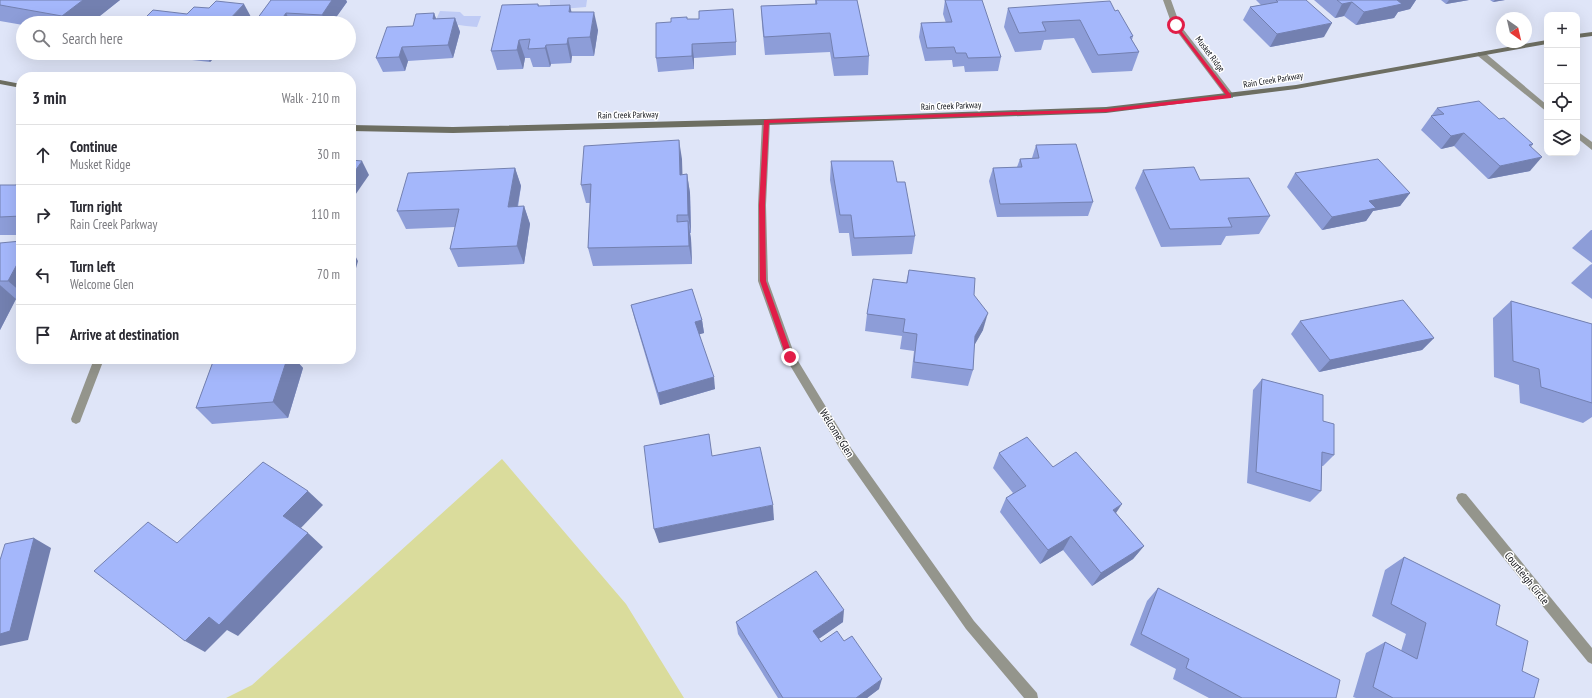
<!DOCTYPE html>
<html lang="en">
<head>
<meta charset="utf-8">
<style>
  body { margin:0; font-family:"PT Sans Narrow",sans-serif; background:#f7f7f7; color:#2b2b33 }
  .controls { position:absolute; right:12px; top:12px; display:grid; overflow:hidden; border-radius:8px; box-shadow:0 4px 16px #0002 }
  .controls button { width:36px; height:36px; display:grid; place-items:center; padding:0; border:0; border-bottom:1px solid #e1e1e2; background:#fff; color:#2b2b33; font:20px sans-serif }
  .compass { position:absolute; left:1496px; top:12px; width:36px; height:36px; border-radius:50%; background:#fff; box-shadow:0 4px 16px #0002; rotate:146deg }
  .stop { position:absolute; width:12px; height:12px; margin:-9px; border:3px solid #e11d48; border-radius:50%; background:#fff }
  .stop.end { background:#e11d48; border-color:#fff; box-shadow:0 1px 4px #0008 }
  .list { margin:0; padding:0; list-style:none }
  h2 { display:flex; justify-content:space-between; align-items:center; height:52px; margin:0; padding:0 16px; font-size:17px }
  h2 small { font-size:13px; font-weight:400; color:#7c7c81 }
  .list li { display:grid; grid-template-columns:26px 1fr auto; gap:12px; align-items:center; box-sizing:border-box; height:60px; padding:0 16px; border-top:1px solid #e1e1e2 }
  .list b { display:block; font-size:15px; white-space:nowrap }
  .list p { margin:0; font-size:13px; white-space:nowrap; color:#7c7c81 }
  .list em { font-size:13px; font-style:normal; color:#7c7c81 }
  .icon { flex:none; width:22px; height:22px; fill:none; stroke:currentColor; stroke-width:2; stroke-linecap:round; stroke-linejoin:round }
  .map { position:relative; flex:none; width:1592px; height:698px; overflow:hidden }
  .search { position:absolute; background:#fff; box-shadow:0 4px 16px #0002; left:16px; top:16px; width:340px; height:44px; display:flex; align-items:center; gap:10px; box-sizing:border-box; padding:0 14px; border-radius:22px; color:#7c7c81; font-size:15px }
  .panel { position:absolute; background:#fff; box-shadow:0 4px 16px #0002; left:16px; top:72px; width:340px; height:292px; border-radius:16px }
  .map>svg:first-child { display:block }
  .green { fill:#dadc9c }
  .water { fill:#bfcbf5 }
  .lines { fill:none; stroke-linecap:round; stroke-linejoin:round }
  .street { fill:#94958c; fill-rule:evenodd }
  .secondary { fill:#6d6e62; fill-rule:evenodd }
  .wall { fill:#8d9dd8 }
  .shaded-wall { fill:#7380b0 }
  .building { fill:#a4b7fb; stroke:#7380b0 }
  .route { fill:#e11d48 }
  .labels { text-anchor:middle; stroke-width:3; stroke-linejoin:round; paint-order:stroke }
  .far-street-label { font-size:9px; fill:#0f1117; stroke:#fff }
  .street-label { font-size:11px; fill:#0f1117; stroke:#fff }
</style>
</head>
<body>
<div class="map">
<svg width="1592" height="698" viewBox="0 0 1592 698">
  <rect width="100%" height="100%" fill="#dfe5f8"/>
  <!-- green -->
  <polygon class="green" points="502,459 626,604 684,698 226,698 252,685"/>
  <!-- water -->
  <g class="water">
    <polygon points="550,0 587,0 586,7 550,10"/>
    <path d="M440 11 460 12 464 16H481L477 27C462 26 449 23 435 22Z"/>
  </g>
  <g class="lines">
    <!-- street -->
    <g class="street">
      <polygon points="1163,0 1171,0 1180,25 1233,94 1233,98 1227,98 1172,25"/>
      <polygon points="1478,52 1484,52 1547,105 1547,112 1478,56"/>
      <polygon points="766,119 770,122 766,205 768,281 795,356 851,448 974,621 1037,693 1038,698 1024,698 966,629 843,454 785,357 758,281 758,205 762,122"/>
      <polygon points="1577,131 1592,142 1592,150 1577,138"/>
      <polygon points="94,359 104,359 81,419 80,422 76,424 72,422 71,419"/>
      <polygon points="1462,493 1466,494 1592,648 1592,664 1588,662 1458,502 1456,498 1458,494"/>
    </g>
    <!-- secondary -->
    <g class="secondary">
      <polygon points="1592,32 1592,36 1577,38 1577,34"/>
      <polygon points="1547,40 1547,44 1296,89 1106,113 766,125 453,133 351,131 351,125 453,127 766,119 1106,107 1296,85"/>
      <polygon points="0,80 21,84 21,88 0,84"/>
    </g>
  </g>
  <!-- wall -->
  <g class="wall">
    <polygon points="0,0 120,0 91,23 23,23 23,25 0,21"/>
    <polygon points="271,0 346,0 347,2 332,23 254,23"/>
    <polygon points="815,0 857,0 869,56 868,75 834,76 830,52 765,55 762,25 761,6 815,4"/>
    <polygon points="945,0 1001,57 998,71 965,72 964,66 953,67 952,60 925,61 919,37 921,23 946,23 943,14"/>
    <polygon points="1256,0 1306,0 1324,37 1270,47 1243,20 1250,7 1261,5"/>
    <polygon points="1314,0 1416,0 1410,9 1398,12 1394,18 1356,25 1344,16 1335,18"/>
    <polygon points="1441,0 1469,0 1446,4"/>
    <polygon points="1490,0 1505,0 1493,2"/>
    <polygon points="538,4 539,6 572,12 598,30 594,56 572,56 571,63 551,64 550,67 533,67 530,58 525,58 523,69 497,70 491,51"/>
    <polygon points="1008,8 1115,11 1133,36 1132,40 1139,52 1132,71 1092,73 1074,38 1044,40 1041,50 1015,52 1004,27"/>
    <polygon points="434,13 436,19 455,18 460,32 453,58 408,61 405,71 383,72 376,58 413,26"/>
    <polygon points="687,19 736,42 736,55 694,58 694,69 658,72 656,58 671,22"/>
    <polygon points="179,53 219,53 210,62 183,59"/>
    <polygon points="1437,108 1499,119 1533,144 1531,147 1530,171 1488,179 1454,146 1441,149 1421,130"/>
    <polygon points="1036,145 1093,202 1088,216 997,217 989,181 993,168 1017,167 1020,159 1032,158"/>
    <polygon points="682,159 682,175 687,174 690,193 691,233 690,233 691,239 692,264 593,266 588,248 590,203 586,203 581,185"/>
    <polygon points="831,161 897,182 915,236 912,254 852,256 849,233 839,233 830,180"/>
    <polygon points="515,168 521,186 518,207 524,206 530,224 524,264 458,267 450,249 455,227 406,229 397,211"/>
    <polygon points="1143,170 1270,216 1259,234 1226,236 1221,245 1161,247 1135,188"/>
    <polygon points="1295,173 1410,193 1400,206 1373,211 1366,221 1322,230 1287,187"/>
    <polygon points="21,177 21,235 0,235 0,185 16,185"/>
    <polygon points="1591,230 1592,230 1592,263 1572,248"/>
    <polygon points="0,243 21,257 21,299 16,299 0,330"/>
    <polygon points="1592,264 1592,299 1571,283 1590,265"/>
    <polygon points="909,270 974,295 983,330 974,345 973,370 968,386 911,378 914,351 900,349 902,336 865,331 867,314 906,283"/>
    <polygon points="1511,301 1592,324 1592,417 1583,423 1520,403 1519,385 1494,377 1493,318"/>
    <polygon points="631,305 702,320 704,333 699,334 715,389 660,405 634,317"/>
    <polygon points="1300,321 1434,338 1422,350 1319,372 1291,334"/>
    <polygon points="214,359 295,359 303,368 288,418 212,424 196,408"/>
    <polygon points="1262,379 1323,421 1334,455 1323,466 1322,466 1321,491 1310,502 1247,483 1253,390"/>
    <polygon points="999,453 1053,467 1116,513 1144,546 1133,559 1092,586 1063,550 1040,564 1000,512 1006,498 1013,493 993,468"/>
    <polygon points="1404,557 1496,625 1522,671 1534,698 1356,698 1353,697 1366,653 1385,642 1401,651 1406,634 1372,616 1385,570"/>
    <polygon points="1158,588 1336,698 1209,698 1173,679 1176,669 1130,645 1147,601"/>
    <polygon points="736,622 843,622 818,639 821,642 879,689 867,698 778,698 738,634"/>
  </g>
  <!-- shaded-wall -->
  <g class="shaded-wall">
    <polygon points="83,0 120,0 91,23 67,23 62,16"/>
    <polygon points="332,0 346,0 347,2 332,23 326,23 322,15"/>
    <polygon points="1397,0 1416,0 1410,9 1398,12 1394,18 1356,25 1364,12"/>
    <polygon points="1449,0 1469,0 1446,4"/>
    <polygon points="1495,0 1505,0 1493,2"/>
    <polygon points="1352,2 1344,16 1335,18 1342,4"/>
    <polygon points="244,4 251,17 246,23 226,23"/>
    <polygon points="570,5 574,24 569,12"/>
    <polygon points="594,12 598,30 594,56 590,37"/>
    <polygon points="286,13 291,23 279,23"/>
    <polygon points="434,13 439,27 433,19"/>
    <polygon points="455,18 460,32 453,58 448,45"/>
    <polygon points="1332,23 1324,37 1270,47 1277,34"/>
    <polygon points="568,38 572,56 571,63 567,44"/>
    <polygon points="519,40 525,58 523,69 517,50"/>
    <polygon points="692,44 694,58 694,69 692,56"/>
    <polygon points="546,45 551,64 550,67 545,48"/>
    <polygon points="402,47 408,61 405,71 399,57"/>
    <polygon points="205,53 219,53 210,62"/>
    <polygon points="1464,133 1454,146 1441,149 1451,136"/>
    <polygon points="679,140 682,159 683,193 680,175"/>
    <polygon points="1542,157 1530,171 1488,179 1500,166"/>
    <polygon points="362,161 369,175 351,201 351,177"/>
    <polygon points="515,168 521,186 514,225 508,207"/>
    <polygon points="687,174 690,193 691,233 688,215"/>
    <polygon points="1410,193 1400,206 1373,211 1366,221 1322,230 1332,217 1369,201"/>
    <polygon points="524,206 530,224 524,264 517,246"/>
    <polygon points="688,221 691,239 692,264 689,246"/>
    <polygon points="351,248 358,261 351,286"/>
    <polygon points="21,257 21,292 8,281"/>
    <polygon points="0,285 16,299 0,330"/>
    <polygon points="988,313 983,330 970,353 975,336"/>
    <polygon points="702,320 704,333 697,335 695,322"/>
    <polygon points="1434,338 1422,350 1319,372 1330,360"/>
    <polygon points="281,359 295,359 303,368 288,418 273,402"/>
    <polygon points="714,377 715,389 660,405 658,393"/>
    <polygon points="308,491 323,505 299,530 283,516"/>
    <polygon points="1122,504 1112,519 1113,510"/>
    <polygon points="773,505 774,520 659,543 654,529"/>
    <polygon points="308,533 323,547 238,636 227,630 205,652 185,641 209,617"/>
    <polygon points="1071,536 1063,550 1040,564 1048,550"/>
    <polygon points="34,538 51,548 28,640 0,646 0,634"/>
    <polygon points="1144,546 1133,559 1092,586 1101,573"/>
    <polygon points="844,610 843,622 813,643 813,631"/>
    <polygon points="882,679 879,689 867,698 856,698"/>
  </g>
  <!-- building -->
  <g class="building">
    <polygon points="0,0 83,0 62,16 0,5"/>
    <polygon points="271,0 332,0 322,15 286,13 279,23 254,23"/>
    <polygon points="816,0 857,0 869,56 834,58 830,33 764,37 761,6 817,4"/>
    <polygon points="945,0 982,0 1001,57 968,58 966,53 956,53 954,47 927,48 921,23 952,22"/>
    <polygon points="1276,0 1306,0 1332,23 1277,34 1250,7 1278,2"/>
    <polygon points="1337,0 1398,0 1397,0 1402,4 1364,12 1352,2 1342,4"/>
    <polygon points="216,1 244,4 226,23 140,23 153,10 187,14 194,7 209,8"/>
    <polygon points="1110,1 1115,11 1118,10 1133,36 1130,37 1139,52 1098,55 1080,20 1042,22 1046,31 1019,33 1008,8"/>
    <polygon points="538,4 538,6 570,5 569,12 594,12 590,37 568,38 567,44 546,45 545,48 528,49 530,39 519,40 517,50 491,51 502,5"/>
    <polygon points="733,9 736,42 692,44 692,56 656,58 656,23 671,22 671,18 687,17 687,19 699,19 699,11"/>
    <polygon points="434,13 433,19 455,18 448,45 402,47 399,57 376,58 387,27 413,26 416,14"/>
    <polygon points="1479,101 1499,119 1504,118 1533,144 1529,145 1542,157 1500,166 1464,133 1451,136 1431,116 1444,114 1437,108"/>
    <polygon points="679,140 680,175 687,174 688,215 677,215 677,222 688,221 689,246 588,248 591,184 581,185 584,146"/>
    <polygon points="1076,144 1093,202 1000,204 993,168 1022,167 1020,159 1039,158 1036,145"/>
    <polygon points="1378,159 1410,193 1369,201 1376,208 1332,217 1295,173"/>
    <polygon points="351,160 362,161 351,177"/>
    <polygon points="831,161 893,161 897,182 905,182 915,236 854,238 851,215 840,215"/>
    <polygon points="1194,167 1200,180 1249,178 1270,216 1228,218 1232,227 1170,229 1143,170"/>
    <polygon points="515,168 508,207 524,206 517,246 450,249 459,209 397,211 408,173"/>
    <polygon points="21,177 21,216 0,217 0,185 16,185"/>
    <polygon points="21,241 21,257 8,281 0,281 0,243"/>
    <polygon points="909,270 975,278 974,295 988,313 975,336 973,370 914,362 917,334 903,332 905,319 867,314 873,279 907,283"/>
    <polygon points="692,289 702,320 695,322 714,377 658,393 631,305"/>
    <polygon points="1403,300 1434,338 1330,360 1300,321"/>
    <polygon points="1511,301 1592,324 1592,403 1541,387 1539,369 1513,361"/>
    <polygon points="214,359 287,359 273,402 196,408"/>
    <polygon points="1262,379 1323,395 1323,421 1334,424 1334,455 1322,452 1321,491 1256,472"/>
    <polygon points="709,434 712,456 760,447 773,505 654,529 644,446"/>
    <polygon points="1027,437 1053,467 1076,452 1122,504 1113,510 1144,546 1101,573 1071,536 1048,550 1006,498 1026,486 999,453"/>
    <polygon points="263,462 308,491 283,516 308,533 219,625 209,617 185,641 94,571 148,522 177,543"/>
    <polygon points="34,538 10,631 0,634 0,560 5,544"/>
    <polygon points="1404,557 1500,605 1496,625 1528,641 1522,671 1539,679 1534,698 1393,698 1373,687 1385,642 1417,659 1426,623 1391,604"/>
    <polygon points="816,571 844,610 813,631 821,642 837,631 844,641 852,636 882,679 856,698 783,698 736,622"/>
    <polygon points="1158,588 1340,680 1336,698 1242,698 1186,668 1189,659 1141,634"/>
  </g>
  <!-- route -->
  <polygon class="route" points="1176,24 1231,95 1231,98 1106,112 769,123 765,205 766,281 793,357 792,359 787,359 760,281 759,205 764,120 1106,109 1226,95 1174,26"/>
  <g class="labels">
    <!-- far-street labels -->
    <g class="far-street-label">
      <text transform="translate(1210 54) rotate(53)" y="3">Musket Ridge</text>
      <text transform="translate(1273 80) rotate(-9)" y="3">Rain Creek Parkway</text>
      <text transform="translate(951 106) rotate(-2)" y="3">Rain Creek Parkway</text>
      <text transform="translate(628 115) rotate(-1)" y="3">Rain Creek Parkway</text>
    </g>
    <!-- street labels -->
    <g class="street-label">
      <text transform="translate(837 433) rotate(58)" y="4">Welcome Glen</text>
      <text transform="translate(1527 578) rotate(51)" y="4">Courtleigh Circle</text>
    </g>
  </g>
</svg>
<div class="controls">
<button>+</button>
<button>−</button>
<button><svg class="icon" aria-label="locate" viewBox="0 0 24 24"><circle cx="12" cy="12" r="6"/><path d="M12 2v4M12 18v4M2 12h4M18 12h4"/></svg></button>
<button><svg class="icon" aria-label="layers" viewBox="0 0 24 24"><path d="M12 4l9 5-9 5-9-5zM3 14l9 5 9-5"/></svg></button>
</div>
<svg class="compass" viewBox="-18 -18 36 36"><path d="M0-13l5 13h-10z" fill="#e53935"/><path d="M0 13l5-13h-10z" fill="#7c7c81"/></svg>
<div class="stop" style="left:1176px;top:25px"></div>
<div class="stop end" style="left:790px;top:357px"></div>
<div class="search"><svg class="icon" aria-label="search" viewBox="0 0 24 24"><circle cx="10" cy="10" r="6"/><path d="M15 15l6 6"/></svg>Search here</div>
<section class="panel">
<h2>3 min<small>Walk · 210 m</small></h2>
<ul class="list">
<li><svg class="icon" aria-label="ahead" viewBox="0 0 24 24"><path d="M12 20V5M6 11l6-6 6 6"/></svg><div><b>Continue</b><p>Musket Ridge</p></div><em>30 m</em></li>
<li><svg class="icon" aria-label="right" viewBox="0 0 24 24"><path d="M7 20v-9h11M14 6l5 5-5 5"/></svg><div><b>Turn right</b><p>Rain Creek Parkway</p></div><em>110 m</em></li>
<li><svg class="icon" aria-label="left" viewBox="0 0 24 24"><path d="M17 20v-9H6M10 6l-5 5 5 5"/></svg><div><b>Turn left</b><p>Welcome Glen</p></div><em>70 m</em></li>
<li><svg class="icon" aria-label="arrive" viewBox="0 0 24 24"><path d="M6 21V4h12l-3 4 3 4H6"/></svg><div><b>Arrive at destination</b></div></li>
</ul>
</section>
</div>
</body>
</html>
